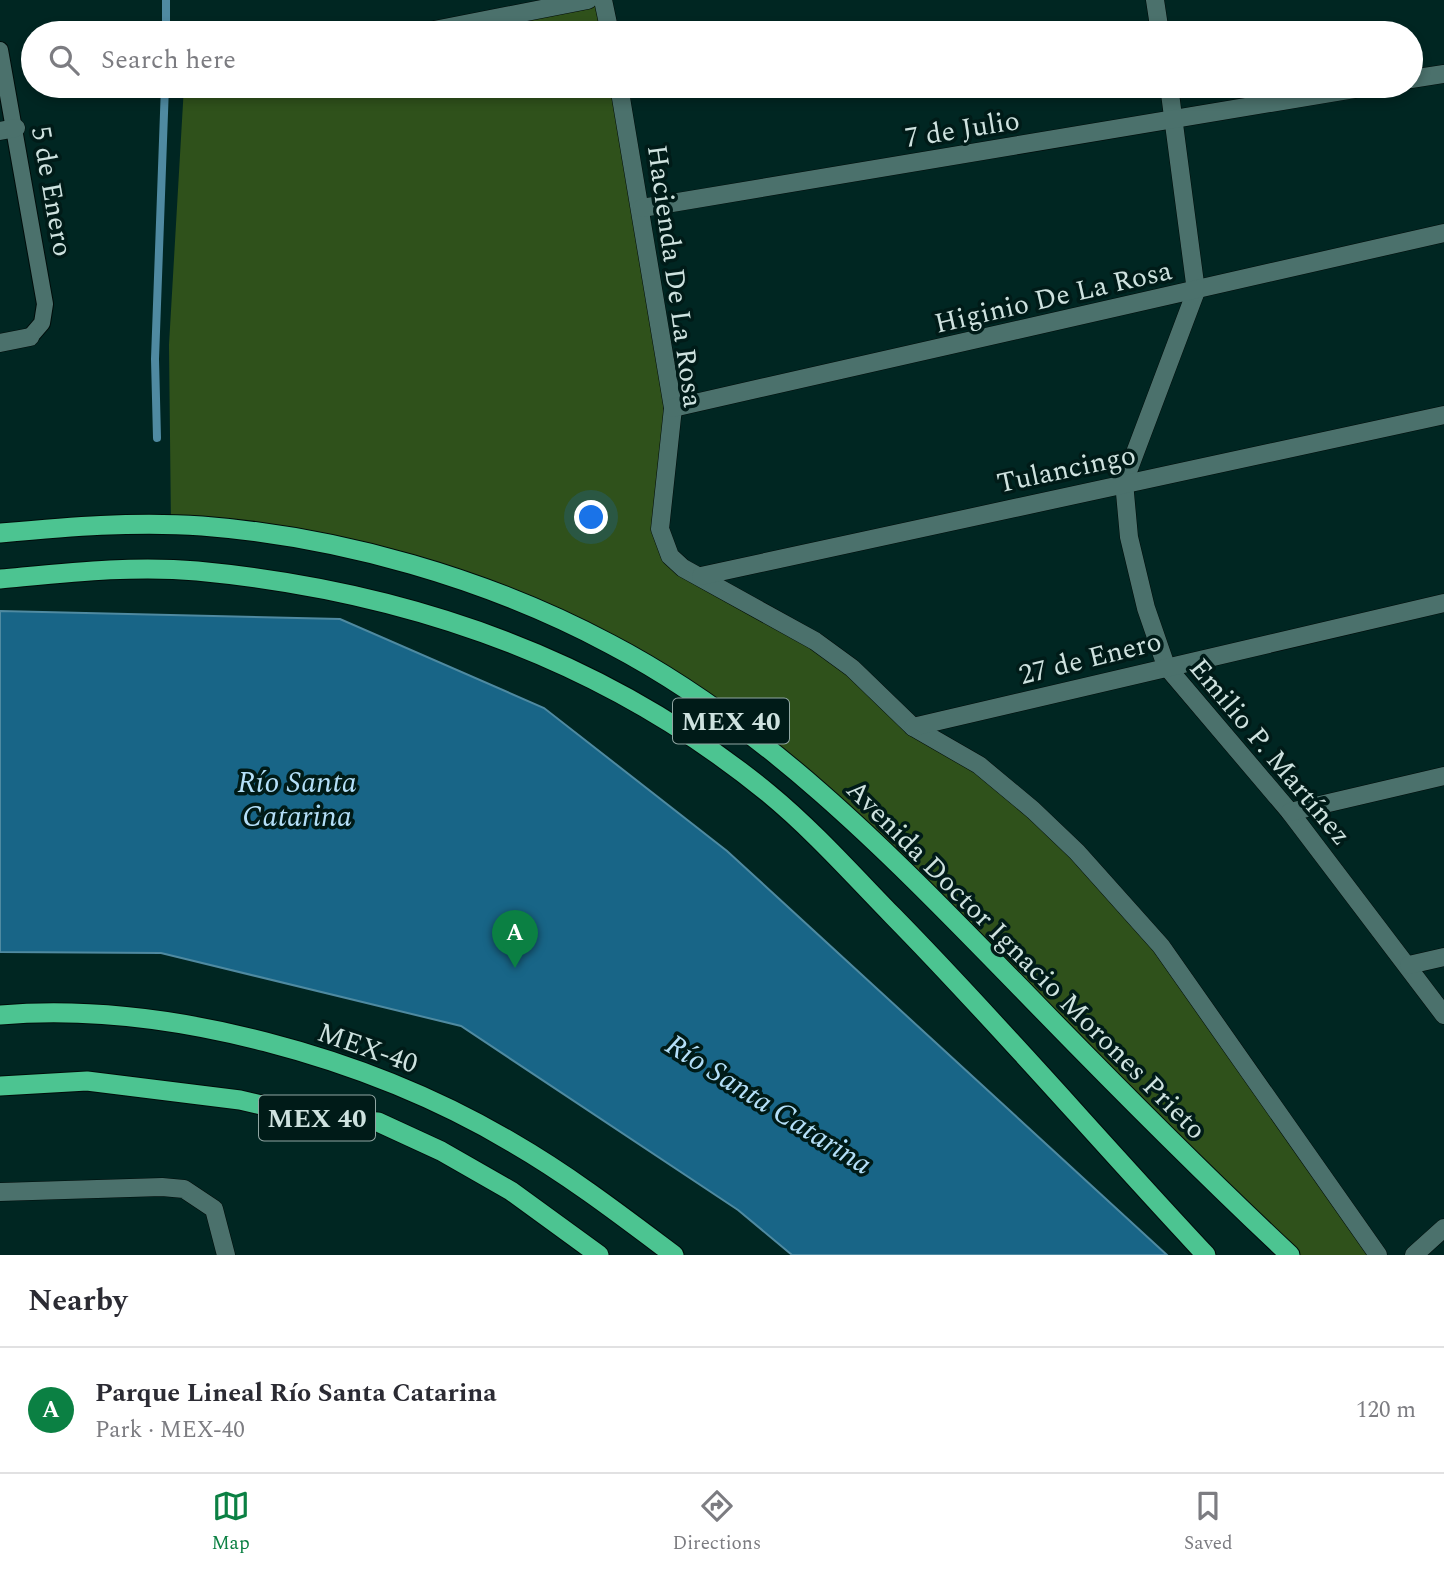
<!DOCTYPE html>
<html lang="en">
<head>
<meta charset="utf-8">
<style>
  body { margin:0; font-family:Spectral,serif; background:#f7f7f7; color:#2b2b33 }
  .you { position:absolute; left:592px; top:518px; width:24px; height:24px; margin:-18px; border:5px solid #fff; border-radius:50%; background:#1a73e8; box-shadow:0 0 0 10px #1a73e833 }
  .badge { display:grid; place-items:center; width:46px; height:46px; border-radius:50%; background:#0b8043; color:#fff; font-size:23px; font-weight:700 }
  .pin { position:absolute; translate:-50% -58px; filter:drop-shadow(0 2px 4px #0008) }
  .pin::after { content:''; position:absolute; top:37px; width:24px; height:21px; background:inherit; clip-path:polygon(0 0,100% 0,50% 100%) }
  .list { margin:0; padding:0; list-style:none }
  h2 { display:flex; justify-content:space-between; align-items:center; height:91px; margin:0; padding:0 28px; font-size:30px }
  h2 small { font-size:23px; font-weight:400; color:#7c7c81 }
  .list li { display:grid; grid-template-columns:46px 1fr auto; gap:21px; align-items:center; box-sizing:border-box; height:126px; padding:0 28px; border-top:2px solid #e1e1e2 }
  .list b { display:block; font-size:26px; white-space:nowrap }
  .list p { margin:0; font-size:23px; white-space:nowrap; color:#7c7c81 }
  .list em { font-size:23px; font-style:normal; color:#7c7c81 }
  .icon { flex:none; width:38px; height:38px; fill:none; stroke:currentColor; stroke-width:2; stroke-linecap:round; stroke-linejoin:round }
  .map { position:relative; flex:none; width:1444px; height:1255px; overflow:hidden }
  .search { position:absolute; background:#fff; box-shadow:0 4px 10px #0003; left:21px; right:21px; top:21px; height:77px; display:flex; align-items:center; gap:18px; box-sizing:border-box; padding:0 24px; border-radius:38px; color:#7c7c81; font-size:26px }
  .sheet { height:217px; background:#fff }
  nav { display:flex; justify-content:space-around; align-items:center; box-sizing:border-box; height:98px; border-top:2px solid #e1e1e2; background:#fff; font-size:19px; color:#7c7c81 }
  nav a { display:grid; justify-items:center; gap:4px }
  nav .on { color:#0b8043 }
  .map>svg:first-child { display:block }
  .green { fill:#2f511b }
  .water { fill:#186587; stroke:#4f8aa1; stroke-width:2 }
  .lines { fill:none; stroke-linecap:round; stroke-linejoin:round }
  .stream { stroke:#4f8aa1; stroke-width:8 }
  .service-casing { stroke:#000c0a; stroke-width:18 }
  .minor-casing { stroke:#000c0a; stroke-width:19 }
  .trunk-casing { stroke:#000c0a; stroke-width:21 }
  .service { stroke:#4b716c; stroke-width:16 }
  .minor { stroke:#4b716c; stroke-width:18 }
  .trunk { stroke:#4cc491; stroke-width:19 }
  .labels { text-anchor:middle; stroke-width:7; stroke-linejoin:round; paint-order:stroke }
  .shield { fill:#001b18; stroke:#90a6a3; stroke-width:2 }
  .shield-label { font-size:26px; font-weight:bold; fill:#cee2df }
  .street-label { font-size:28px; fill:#cee2df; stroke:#001b18 }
  .water-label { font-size:30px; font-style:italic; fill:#b4dff8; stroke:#001b18 }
</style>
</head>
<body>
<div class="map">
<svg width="1444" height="1255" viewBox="0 0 1444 1255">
  <rect width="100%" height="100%" fill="#002622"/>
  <!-- green -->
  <g class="green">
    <polygon points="603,0 610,33 419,33"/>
    <polygon points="184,86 619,86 673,408 660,515 670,556 815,641 913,727 979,765 1077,852 1185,979 1378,1255 1295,1255 776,755 564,622 308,541 171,526 169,345"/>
  </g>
  <!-- water -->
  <polygon class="water" points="0,611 340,619 544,708 727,851 1167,1255 792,1255 738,1210 461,1026 161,953 0,952"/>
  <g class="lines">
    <!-- stream -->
    <g class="stream">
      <polyline points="166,33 166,0"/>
      <polyline points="157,438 155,359 165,86"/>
    </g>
    <defs>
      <polyline id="service" points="0,50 45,304 42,323 30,337"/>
      <g id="minor">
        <polyline points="603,0 610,33"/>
        <polyline points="1155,0 1160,33"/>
        <polyline points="419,33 588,0"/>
        <polyline points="1411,79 1444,74"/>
        <polyline points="619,86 673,408 660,529 670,556 683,568 815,641 852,668 913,727 979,765 1033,810 1077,852 1161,946 1378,1255"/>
        <polyline points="1169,86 1196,291 1124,482 1129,537 1146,608 1166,666 1290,812 1444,1015"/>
        <polyline points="0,131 16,128"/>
        <polyline points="642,208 1372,86"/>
        <polyline points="0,343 30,337"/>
        <polyline points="673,408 1444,233"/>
        <polyline points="701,576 1444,415"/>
        <polyline points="913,727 1444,603"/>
        <polyline points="1290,812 1444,776"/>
        <polyline points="1409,965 1444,957"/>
        <polyline points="0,1192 162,1187 184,1189 214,1209 226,1255"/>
        <polyline points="1414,1255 1444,1228"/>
      </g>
      <g id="trunk">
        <path d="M0 533C67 527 135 521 202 526 341 537 486 578 610 644 767 726 892 856 1014 981 1104 1074 1195 1166 1290 1255"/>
        <path d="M0 579C65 573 132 565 197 571 408 591 603 658 768 793 813 830 853 875 893 916 1001 1026 1101 1143 1206 1255"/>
        <path d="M0 1015C167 1001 370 1058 513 1143 570 1176 622 1216 674 1255"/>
        <polyline points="0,1086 87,1081 240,1100 316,1118 378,1122 441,1151 511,1191 599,1255"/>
      </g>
    </defs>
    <!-- service casing -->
    <use href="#service" class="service-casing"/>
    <!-- minor casing -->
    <use href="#minor" class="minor-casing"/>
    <!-- trunk casing -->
    <use href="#trunk" class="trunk-casing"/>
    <!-- service -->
    <use href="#service" class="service"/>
    <!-- minor -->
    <use href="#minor" class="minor"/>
    <!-- trunk -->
    <use href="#trunk" class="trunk"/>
  </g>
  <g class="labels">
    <!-- shield labels -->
    <g class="shield">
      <rect x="673" y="698.5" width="116" height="45" rx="5"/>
      <rect x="259" y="1095.5" width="116" height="45" rx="5"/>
    </g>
    <g class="shield-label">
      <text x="731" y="730">MEX 40</text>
      <text x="317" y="1127">MEX 40</text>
    </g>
    <!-- street labels -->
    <g class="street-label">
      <text transform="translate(962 128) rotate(-9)" y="10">7 de Julio</text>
      <text transform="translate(53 191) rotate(80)" y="10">5 de Enero</text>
      <text transform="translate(676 276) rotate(82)" y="10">Hacienda De La Rosa</text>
      <text transform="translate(1053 296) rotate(-13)" y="10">Higinio De La Rosa</text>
      <text transform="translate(1066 468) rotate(-12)" y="10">Tulancingo</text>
      <text transform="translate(1090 657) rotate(-14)" y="10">27 de Enero</text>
      <text transform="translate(1271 751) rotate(50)" y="10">Emilio P. Martínez</text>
      <text transform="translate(1027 959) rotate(45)" y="10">Avenida Doctor Ignacio Morones Prieto</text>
      <text transform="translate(368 1047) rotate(19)" y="10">MEX-40</text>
    </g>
    <!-- water labels -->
    <g class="water-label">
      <text x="297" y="792">Río Santa<tspan x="297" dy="34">Catarina</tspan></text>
      <text transform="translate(769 1104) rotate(32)" y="10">Río Santa Catarina</text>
    </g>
  </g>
</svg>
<div class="you"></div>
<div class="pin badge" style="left:515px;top:968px">A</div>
<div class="search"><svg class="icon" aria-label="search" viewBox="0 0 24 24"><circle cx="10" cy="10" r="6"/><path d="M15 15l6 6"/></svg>Search here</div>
</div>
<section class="sheet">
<h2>Nearby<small></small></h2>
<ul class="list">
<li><span class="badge">A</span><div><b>Parque Lineal Río Santa Catarina</b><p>Park · MEX-40</p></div><em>120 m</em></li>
</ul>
</section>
<nav>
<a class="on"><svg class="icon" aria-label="map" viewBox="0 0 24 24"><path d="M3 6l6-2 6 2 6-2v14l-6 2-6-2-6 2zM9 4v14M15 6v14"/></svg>Map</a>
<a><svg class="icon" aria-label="directions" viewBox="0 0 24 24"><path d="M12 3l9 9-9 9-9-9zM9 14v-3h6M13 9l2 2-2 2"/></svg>Directions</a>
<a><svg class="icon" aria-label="saved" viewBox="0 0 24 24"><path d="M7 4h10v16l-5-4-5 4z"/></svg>Saved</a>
</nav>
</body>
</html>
